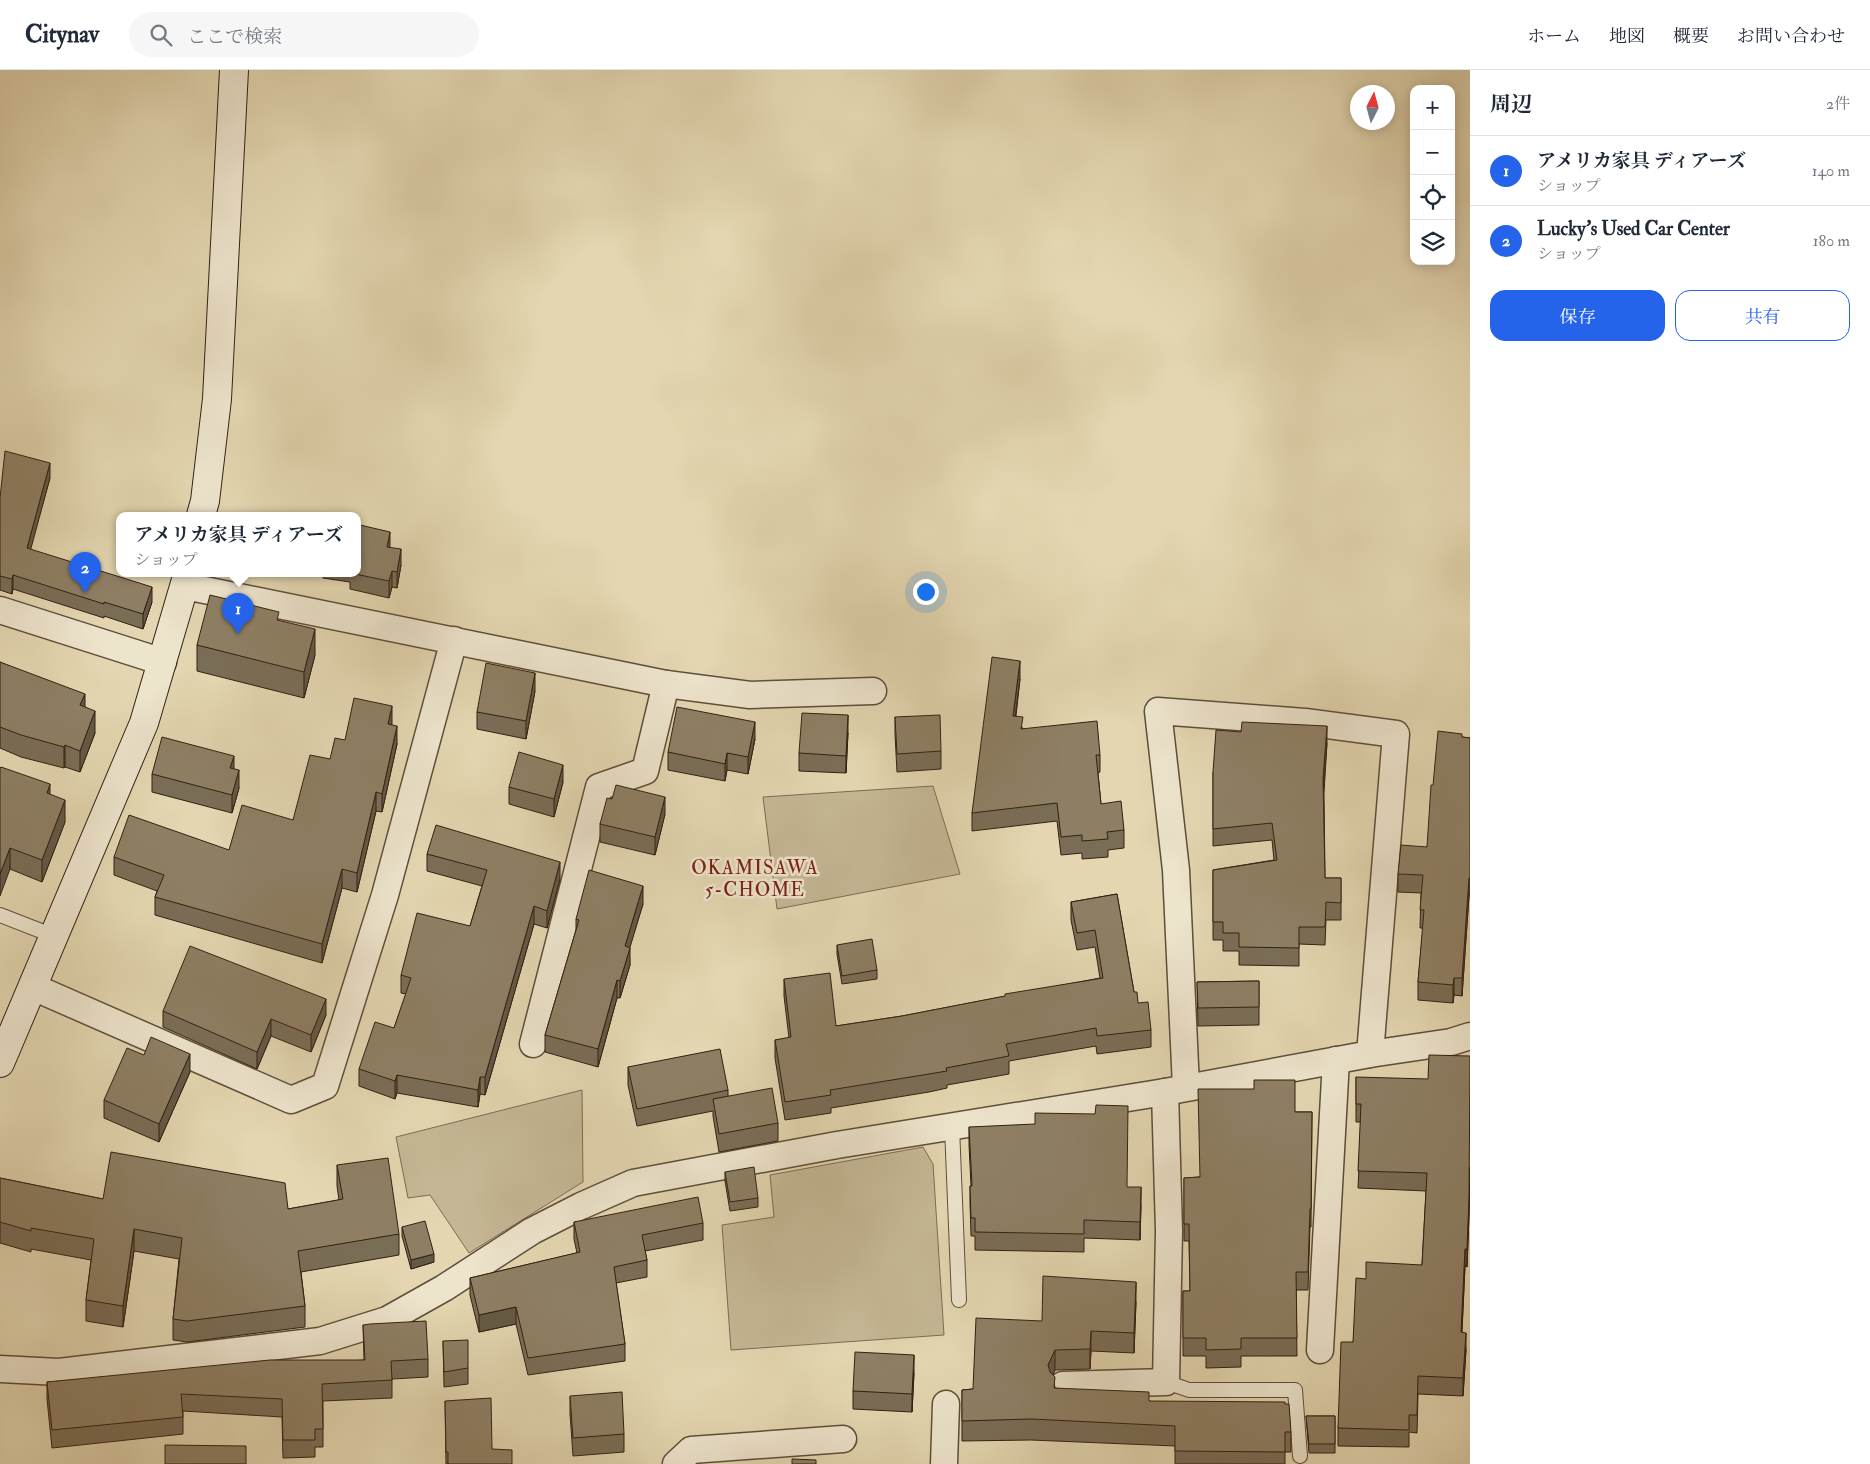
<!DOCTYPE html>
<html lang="ja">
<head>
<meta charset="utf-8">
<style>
  body { margin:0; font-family:"IM FELL Double Pica","Noto Serif JP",serif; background:#f6f6f7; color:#1f2937 }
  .controls { position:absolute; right:15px; top:15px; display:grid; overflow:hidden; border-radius:10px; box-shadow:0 2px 12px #0003 }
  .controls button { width:45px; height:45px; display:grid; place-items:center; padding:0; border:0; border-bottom:1px solid #e0e1e3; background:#fff; color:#1f2937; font:25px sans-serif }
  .compass { position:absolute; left:1350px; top:15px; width:45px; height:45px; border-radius:50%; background:#fff; box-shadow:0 2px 12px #0003; rotate:6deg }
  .you { position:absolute; left:925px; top:521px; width:18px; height:18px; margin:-12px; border:4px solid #fff; border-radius:50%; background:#1a73e8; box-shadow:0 0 0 8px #1a73e833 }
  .badge { display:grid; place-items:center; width:32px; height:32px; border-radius:50%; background:#2563eb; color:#fff; font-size:16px; font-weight:700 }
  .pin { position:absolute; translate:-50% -41px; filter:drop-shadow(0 1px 2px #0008) }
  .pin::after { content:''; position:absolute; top:26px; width:18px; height:15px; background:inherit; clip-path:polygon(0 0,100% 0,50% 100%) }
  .popup { position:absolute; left:116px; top:442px; width:245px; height:65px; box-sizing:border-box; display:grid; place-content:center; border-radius:10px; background:#fff; filter:drop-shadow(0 1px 4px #0005); font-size:16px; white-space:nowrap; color:#747a83 }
  .popup b { font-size:19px; color:#1f2937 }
  .popup::after { content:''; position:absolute; left:50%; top:100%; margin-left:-10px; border:10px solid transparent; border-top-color:#fff }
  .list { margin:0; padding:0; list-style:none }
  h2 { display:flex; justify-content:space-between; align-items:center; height:65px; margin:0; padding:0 20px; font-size:21px }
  h2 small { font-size:16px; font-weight:400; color:#747a83 }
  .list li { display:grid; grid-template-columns:32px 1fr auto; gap:15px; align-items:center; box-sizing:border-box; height:70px; padding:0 20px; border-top:1px solid #e0e1e3 }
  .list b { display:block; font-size:19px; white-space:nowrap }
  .list p { margin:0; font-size:16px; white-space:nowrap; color:#747a83 }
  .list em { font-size:16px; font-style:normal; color:#747a83 }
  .actions { display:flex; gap:10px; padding:15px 20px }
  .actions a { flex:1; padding:11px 0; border:1px solid #2563eb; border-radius:15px; text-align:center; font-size:18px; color:#2563eb }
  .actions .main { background:#2563eb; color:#fff }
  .icon { flex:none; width:28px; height:28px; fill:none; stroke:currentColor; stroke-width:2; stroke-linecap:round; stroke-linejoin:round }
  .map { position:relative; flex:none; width:1470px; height:1394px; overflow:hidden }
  header { display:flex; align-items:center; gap:30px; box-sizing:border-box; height:70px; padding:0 25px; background:#fff; border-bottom:1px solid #e0e1e3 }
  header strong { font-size:24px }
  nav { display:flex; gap:28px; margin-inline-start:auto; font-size:18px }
  .search { width:350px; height:45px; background:#f6f6f7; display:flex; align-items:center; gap:12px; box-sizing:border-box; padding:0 18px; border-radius:28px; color:#747a83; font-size:19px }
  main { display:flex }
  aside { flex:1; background:#fff }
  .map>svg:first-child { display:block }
  .green { fill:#c5b795; stroke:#7c6c54 }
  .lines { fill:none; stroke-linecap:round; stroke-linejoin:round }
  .lane-casing { stroke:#5e4e3a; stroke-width:16 }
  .street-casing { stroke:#5e4e3a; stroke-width:29 }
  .secondary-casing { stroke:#322012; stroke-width:30 }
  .lane { stroke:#ede4cc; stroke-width:14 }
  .street { stroke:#ede4cc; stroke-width:26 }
  .secondary { stroke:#ede4cc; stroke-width:28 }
  .wall { fill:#7a6d56; stroke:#322012 }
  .shaded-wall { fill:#635946; stroke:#322012 }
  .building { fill:#8e7f64; stroke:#322012 }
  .labels { text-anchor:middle; stroke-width:5; stroke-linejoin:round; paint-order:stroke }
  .neighbourhood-label { font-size:19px; letter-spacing:1px; fill:#7a1f14; stroke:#ede4cc }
</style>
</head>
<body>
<header>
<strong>Citynav</strong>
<div class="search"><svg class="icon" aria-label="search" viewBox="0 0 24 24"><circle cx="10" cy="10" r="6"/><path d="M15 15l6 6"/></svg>ここで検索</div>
<nav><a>ホーム</a><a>地図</a><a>概要</a><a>お問い合わせ</a></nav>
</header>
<main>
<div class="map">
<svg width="1470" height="1394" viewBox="0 0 1470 1394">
  <rect width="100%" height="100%" fill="#e3d6b0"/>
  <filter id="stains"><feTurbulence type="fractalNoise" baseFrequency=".004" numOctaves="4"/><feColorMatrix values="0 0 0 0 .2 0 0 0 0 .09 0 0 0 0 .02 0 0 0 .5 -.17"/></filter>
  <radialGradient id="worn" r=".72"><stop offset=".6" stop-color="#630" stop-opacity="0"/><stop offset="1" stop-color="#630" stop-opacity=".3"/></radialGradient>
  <!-- green -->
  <g class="green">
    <polygon points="933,716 960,804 777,839 763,727"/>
    <polygon points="582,1020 583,1112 469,1183 430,1125 408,1128 396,1067"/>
    <polygon points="923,1077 933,1094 944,1265 731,1280 722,1155 774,1147 770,1105"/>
  </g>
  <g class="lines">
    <defs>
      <g id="lane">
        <polyline points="0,845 54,866"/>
        <polyline points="952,1057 959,1230"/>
        <polyline points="1166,1312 1189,1320 1295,1320 1300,1386"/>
      </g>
      <g id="street">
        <polyline points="185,516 666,614 750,625 873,621"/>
        <polyline points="0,540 163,592"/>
        <polyline points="33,917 291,1030 325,1016 385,825 454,570"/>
        <polyline points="533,974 599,717 645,701 666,614"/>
        <polyline points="1186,1017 1176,800 1158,641 1305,652 1396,664 1370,984"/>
        <polyline points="1320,1280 1336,990"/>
        <polyline points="0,1299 59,1302 320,1271 387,1250 444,1218 532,1161 581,1136 633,1113 837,1075 1165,1022 1370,984 1451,972 1470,966"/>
        <polyline points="1063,1315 1166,1312 1169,1161 1165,1022"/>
        <polyline points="676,1394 691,1380 843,1369"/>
        <polyline points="944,1394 946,1334"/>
      </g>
      <g id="secondary">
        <polyline points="201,445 205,431 217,329 234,0"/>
        <polyline points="0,993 144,653 188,503"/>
      </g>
    </defs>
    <!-- lane casing -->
    <use href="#lane" class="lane-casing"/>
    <!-- street casing -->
    <use href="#street" class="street-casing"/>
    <!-- secondary casing -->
    <use href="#secondary" class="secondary-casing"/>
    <!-- lane -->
    <use href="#lane" class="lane"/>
    <!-- street -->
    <use href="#street" class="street"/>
    <!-- secondary -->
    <use href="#secondary" class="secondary"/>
  </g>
  <!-- wall -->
  <g class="wall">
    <polygon points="50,408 30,479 152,532 143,559 104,546 104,548 13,519 12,524 0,520 0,428"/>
    <polygon points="390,477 401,495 397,518 392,517 389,528 350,519 350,512 323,508 323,503 357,503"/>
    <polygon points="279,551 315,585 304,628 197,601 197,575"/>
    <polygon points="0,592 85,637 95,663 80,702 65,697 64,698 21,687 0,678"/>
    <polygon points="1020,609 1016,646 1023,659 1100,685 1100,702 1098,703 1101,734 1124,760 1124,778 1108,780 1108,787 1082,789 1082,783 1061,785 1057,751 972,761 972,743"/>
    <polygon points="535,621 526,669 477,659 477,642"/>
    <polygon points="895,647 941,681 941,699 897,702 895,664"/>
    <polygon points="392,655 397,674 382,742 376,741 357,822 342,818 322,893 155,845 155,827 157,821 114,805 114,787 229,780 293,750 330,689 345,670"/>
    <polygon points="848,663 846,703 799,701 799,683"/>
    <polygon points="1462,667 1470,668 1470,826 1469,826 1462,926 1454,925 1453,933 1418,930 1418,912 1423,858 1420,858 1421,823 1398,822 1398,804 1427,777"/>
    <polygon points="755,669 748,704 727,700 725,711 668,700 668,682"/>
    <polygon points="1327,673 1324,723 1325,808 1341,808 1341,850 1326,850 1325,875 1299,874 1299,896 1239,895 1239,881 1223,881 1223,870 1213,870 1213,800 1274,790 1272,770 1213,776 1213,702"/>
    <polygon points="0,698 50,724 65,752 42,812 10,799"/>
    <polygon points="234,699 239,718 232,743 152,722 152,704"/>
    <polygon points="563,712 554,747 509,734 509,717"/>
    <polygon points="612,729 665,744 655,785 600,772 600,754"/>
    <polygon points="427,784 560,809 547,858 534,854 485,1025 480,1024 478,1037 397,1023 395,1029 359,1016 359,999 394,958 406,924 401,923 401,905 470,856 482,816 427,801"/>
    <polygon points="1117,824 1134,922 1138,933 1151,960 1151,977 1097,984 1096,976 1009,991 1009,1004 947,1015 947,1018 929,1022 831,1038 831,1043 785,1050 775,988 775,970 789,968 784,926 784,909 836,956 902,946 1100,908 1095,877 1077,880 1071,850 1071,832"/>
    <polygon points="643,834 629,878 630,895 620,928 617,928 598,997 545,982 545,965 576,860 576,849"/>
    <polygon points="837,875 877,900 877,909 842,914 837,884"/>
    <polygon points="1259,911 1259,955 1198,956 1197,912"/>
    <polygon points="163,941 326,945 311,982 271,966 257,999 163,957"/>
    <polygon points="144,985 190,1002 159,1072 104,1048 104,1030"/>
    <polygon points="628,997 728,1020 728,1026 778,1053 778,1071 719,1082 713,1046 713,1041 637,1056 628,1015"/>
    <polygon points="1356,1007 1470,1098 1469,1145 1467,1197 1465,1196 1462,1262 1466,1280 1463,1326 1418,1324 1417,1363 1409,1362 1409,1377 1338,1376 1338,1358 1353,1272 1366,1209 1422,1195 1426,1121 1358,1118 1361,1052 1356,1052"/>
    <polygon points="1295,1042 1312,1042 1311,1157 1310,1157 1308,1220 1296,1220 1297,1286 1241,1286 1241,1297 1206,1298 1206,1286 1183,1286 1183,1221 1190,1221 1189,1171 1184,1171 1184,1108 1199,1107"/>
    <polygon points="969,1057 1127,1117 1141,1135 1140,1170 1084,1168 1084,1182 975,1180 975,1166 971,1166 970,1134 970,1116 971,1116 969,1075"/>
    <polygon points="337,1095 399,1164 399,1185 301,1202 305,1236 305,1257 187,1272 173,1270 173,1249 179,1189 134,1181 123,1257 86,1251 86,1230 91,1190 31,1179 31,1182 0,1173 0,1108 103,1129 288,1139 339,1130 337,1116"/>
    <polygon points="725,1102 758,1128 758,1137 730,1141 725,1111"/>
    <polygon points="574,1152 703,1153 703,1170 645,1181 647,1190 647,1207 616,1213 625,1274 625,1291 528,1305 516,1254 479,1262 470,1225 470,1208 577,1183 574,1169"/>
    <polygon points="402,1157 434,1192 411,1199 402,1166"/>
    <polygon points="1136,1232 1134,1283 1091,1281 1090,1299 1055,1300 1053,1305 1055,1318 1149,1331 1291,1362 1291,1382 1285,1382 1285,1394 1175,1394 1175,1376 1031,1370 962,1371 962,1320 973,1319 1042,1251"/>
    <polygon points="363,1255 428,1289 428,1307 392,1309 392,1328 323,1331 323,1377 315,1377 315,1387 283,1388 282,1347 183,1341 183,1364 52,1378 47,1329 47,1312 364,1290"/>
    <polygon points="443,1271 468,1298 468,1314 444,1317"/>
    <polygon points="914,1303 912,1342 853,1339 853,1321"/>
    <polygon points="570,1326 624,1364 624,1382 573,1386 570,1344"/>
    <polygon points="445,1331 492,1379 512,1394 446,1394"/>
    <polygon points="1306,1346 1335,1346 1335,1383 1309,1383"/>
  </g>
  <!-- shaded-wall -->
  <g class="shaded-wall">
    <polygon points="50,393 50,408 27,493 27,478"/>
    <polygon points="390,462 390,478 387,477"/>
    <polygon points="401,479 401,495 397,518 397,502"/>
    <polygon points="392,501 392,517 389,528 389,511"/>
    <polygon points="13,505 13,519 12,524 12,509"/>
    <polygon points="152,517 152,532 143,559 143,544"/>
    <polygon points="315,559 315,585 304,628 304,602"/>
    <polygon points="1020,591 1020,609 1013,664 1013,646"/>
    <polygon points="535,603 535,621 526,669 526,651"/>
    <polygon points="85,624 85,646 80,635"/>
    <polygon points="392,636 392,655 388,654"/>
    <polygon points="95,641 95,663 80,702 80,681"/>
    <polygon points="848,645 848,663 846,703 846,686"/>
    <polygon points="755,652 755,669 748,704 748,687"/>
    <polygon points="397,656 397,674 382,742 382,724"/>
    <polygon points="1327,656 1327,673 1323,727 1323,709"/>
    <polygon points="65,675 65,697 64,698 64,677"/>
    <polygon points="727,683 727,700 725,711 725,694"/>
    <polygon points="234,686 234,704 230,698"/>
    <polygon points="563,695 563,712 554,747 554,729"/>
    <polygon points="239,700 239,718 232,743 232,725"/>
    <polygon points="50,714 50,736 47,723"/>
    <polygon points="376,722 376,741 357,822 357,803"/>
    <polygon points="665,727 665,744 655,785 655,767"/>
    <polygon points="65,730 65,752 42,812 42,790"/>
    <polygon points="10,778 10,799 0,826 0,804"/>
    <polygon points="560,792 560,809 547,858 547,841"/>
    <polygon points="342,799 342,818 322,893 322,874"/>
    <polygon points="1469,808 1469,826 1462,926 1462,908"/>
    <polygon points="643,816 643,834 625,894 625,876"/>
    <polygon points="534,836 534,854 485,1025 485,1007"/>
    <polygon points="630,878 630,895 620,928 620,911"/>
    <polygon points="1454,908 1454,925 1453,933 1453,915"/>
    <polygon points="617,910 617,928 598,997 598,979"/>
    <polygon points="326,929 326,945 311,982 311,965"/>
    <polygon points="271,949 271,966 257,999 257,982"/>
    <polygon points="190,984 190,1002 159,1072 159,1054"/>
    <polygon points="397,1005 397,1023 395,1029 395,1011"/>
    <polygon points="480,1007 480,1024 478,1037 478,1020"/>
    <polygon points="1470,1098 1469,1145 1467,1197 1467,1179"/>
    <polygon points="1141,1117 1141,1135 1140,1170 1140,1152"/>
    <polygon points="134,1159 134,1181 123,1257 123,1236"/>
    <polygon points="1465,1179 1465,1196 1461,1280 1461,1262"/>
    <polygon points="434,1184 434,1192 411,1199 411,1190"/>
    <polygon points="1136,1212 1136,1232 1134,1283 1134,1263"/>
    <polygon points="516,1237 516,1254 479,1262 479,1245"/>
    <polygon points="1091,1261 1091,1281 1090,1299 1090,1279"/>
    <polygon points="1466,1263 1466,1280 1463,1326 1463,1308"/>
    <polygon points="1055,1280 1055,1300 1048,1315 1048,1295"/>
    <polygon points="914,1285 914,1303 912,1342 912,1324"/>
  </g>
  <!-- building -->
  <g class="building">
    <polygon points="5,381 50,393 27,478 152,517 143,544 104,532 104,534 13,505 12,509 0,506 0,428"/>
    <polygon points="360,455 390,462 387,477 401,479 397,502 392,501 389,511 350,503 357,503 357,471"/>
    <polygon points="210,525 279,542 277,550 315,559 304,602 197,575"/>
    <polygon points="992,587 1020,591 1013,646 1023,647 1021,659 1097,651 1100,685 1096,685 1101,734 1121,731 1124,760 1107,762 1108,769 1082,771 1082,765 1061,767 1057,733 972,743"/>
    <polygon points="0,592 85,624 80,635 95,641 80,681 65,675 64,677 21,665 0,657"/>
    <polygon points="486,593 535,603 526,651 477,642"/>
    <polygon points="354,628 392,636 388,654 397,656 382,724 376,722 357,803 342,799 322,874 155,827 164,805 114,787 129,745 229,780 242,735 293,750 310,685 330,689 335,668 345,670"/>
    <polygon points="677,637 755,652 748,687 727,683 725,694 668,682"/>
    <polygon points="802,643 848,645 846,686 799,683"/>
    <polygon points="940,645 941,681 897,684 895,647"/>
    <polygon points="1242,652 1327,656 1323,709 1325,808 1341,808 1341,833 1326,832 1325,857 1299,857 1299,878 1239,877 1239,863 1223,863 1223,852 1213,852 1213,800 1277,790 1272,753 1213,759 1213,702 1216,660 1241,662"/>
    <polygon points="1438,661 1462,664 1462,667 1470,668 1470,808 1469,808 1462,908 1454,908 1453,915 1418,912 1424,840 1420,840 1423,805 1398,804 1401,775 1427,777 1431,715 1433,715"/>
    <polygon points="162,667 234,686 230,698 239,700 232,725 152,704"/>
    <polygon points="519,682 563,695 554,729 509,717"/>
    <polygon points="1,697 50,714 47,723 65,730 42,790 10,778 0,804 0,698"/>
    <polygon points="616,715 665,727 655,767 600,754 607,728 612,729"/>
    <polygon points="436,755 560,792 547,841 534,836 485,1007 480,1007 478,1020 397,1005 395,1011 359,999 375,952 394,958 411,908 401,905 417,843 470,856 487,800 427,784"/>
    <polygon points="589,800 643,816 625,876 630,878 620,911 617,910 598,979 545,965 579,850 576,849"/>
    <polygon points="1117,824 1134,922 1137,922 1138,933 1148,932 1151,960 1097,966 1096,958 1006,974 1009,986 946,998 947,1001 929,1004 830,1020 831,1025 785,1032 775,970 791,967 784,909 830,903 836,956 902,946 1005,926 1005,924 1103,908 1095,860 1077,863 1071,832"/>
    <polygon points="872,869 877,900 842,906 837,875"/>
    <polygon points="190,876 326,929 311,965 271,949 257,982 163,941"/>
    <polygon points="1259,911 1259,937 1198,938 1197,912"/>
    <polygon points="151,967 190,984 159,1054 104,1030 127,978 144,985"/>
    <polygon points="720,979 728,1020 637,1039 628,997"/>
    <polygon points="1429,985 1470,986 1469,1127 1467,1179 1465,1179 1461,1262 1466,1263 1463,1308 1418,1306 1417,1345 1409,1345 1409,1360 1338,1358 1341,1272 1353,1272 1356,1208 1366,1209 1366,1192 1422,1195 1427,1103 1358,1101 1361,1034 1356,1034 1356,1007 1428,1009"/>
    <polygon points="1254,1010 1295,1010 1295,1042 1312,1042 1311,1139 1310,1139 1308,1202 1296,1202 1297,1268 1241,1268 1241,1279 1206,1280 1206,1268 1183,1268 1183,1221 1190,1221 1189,1154 1184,1154 1184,1108 1200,1107 1198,1019 1254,1019"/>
    <polygon points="772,1018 778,1053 719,1064 713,1029"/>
    <polygon points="1096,1035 1128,1036 1127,1117 1141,1117 1140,1152 1084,1150 1084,1164 975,1162 975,1148 971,1148 970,1116 972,1116 969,1057 1035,1054 1035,1043 1095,1044"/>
    <polygon points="111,1082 285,1113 288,1139 343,1129 337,1095 388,1088 399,1164 298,1181 305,1236 187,1251 173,1249 182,1168 134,1159 123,1236 86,1230 94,1169 31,1158 31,1161 0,1152 0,1108 103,1129"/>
    <polygon points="754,1097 758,1128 730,1132 725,1102"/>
    <polygon points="698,1127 703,1153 642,1165 647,1190 614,1197 625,1274 528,1288 516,1237 479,1245 470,1208 580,1182 574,1152"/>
    <polygon points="425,1151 434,1184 411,1190 402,1157"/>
    <polygon points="1043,1206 1136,1212 1134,1263 1091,1261 1090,1279 1055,1280 1048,1295 1050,1302 1055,1307 1054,1318 1149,1322 1149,1331 1285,1332 1285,1334 1289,1334 1291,1362 1285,1362 1285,1382 1175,1381 1175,1356 1031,1349 962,1351 962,1320 973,1319 976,1248 1042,1251"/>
    <polygon points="426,1251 428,1289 391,1291 392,1310 322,1314 323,1359 315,1359 315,1370 283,1370 282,1329 181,1324 183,1347 52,1360 47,1312 270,1290 365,1290 363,1255 370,1254"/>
    <polygon points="468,1270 468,1298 444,1302 443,1271"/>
    <polygon points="855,1282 914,1285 912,1324 853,1321"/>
    <polygon points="622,1322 624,1364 573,1368 570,1326"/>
    <polygon points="491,1328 492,1379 512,1380 512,1394 448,1394 448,1382 446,1382 445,1331"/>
    <polygon points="1306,1346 1335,1346 1335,1374 1309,1374"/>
    <polygon points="165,1375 246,1376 246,1394 165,1394"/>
    <polygon points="792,1389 816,1390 816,1394 792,1394"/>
  </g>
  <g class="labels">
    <!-- neighbourhood labels -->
    <g class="neighbourhood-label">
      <text x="755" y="804">OKAMISAWA<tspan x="755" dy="22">5-CHOME</tspan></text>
    </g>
  </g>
  <rect width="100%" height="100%" filter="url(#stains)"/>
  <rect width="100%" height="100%" fill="url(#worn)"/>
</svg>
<div class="controls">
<button>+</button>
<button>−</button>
<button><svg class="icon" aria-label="locate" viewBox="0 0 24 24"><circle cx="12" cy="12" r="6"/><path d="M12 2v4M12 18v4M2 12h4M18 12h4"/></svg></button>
<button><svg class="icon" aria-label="layers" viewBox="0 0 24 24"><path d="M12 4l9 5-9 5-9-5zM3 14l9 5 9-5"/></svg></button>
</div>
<svg class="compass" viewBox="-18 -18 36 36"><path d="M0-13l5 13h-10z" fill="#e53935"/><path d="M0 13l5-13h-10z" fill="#747a83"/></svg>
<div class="you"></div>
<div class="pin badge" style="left:238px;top:564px">1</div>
<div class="popup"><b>アメリカ家具 ディアーズ</b>ショップ</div>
<div class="pin badge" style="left:85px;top:523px">2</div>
</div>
<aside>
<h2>周辺<small>2件</small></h2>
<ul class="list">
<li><span class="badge">1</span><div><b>アメリカ家具 ディアーズ</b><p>ショップ</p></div><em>140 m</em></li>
<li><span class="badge">2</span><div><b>Lucky's Used Car Center</b><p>ショップ</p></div><em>180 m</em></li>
</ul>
<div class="actions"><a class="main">保存</a><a>共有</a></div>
</aside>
</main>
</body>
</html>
